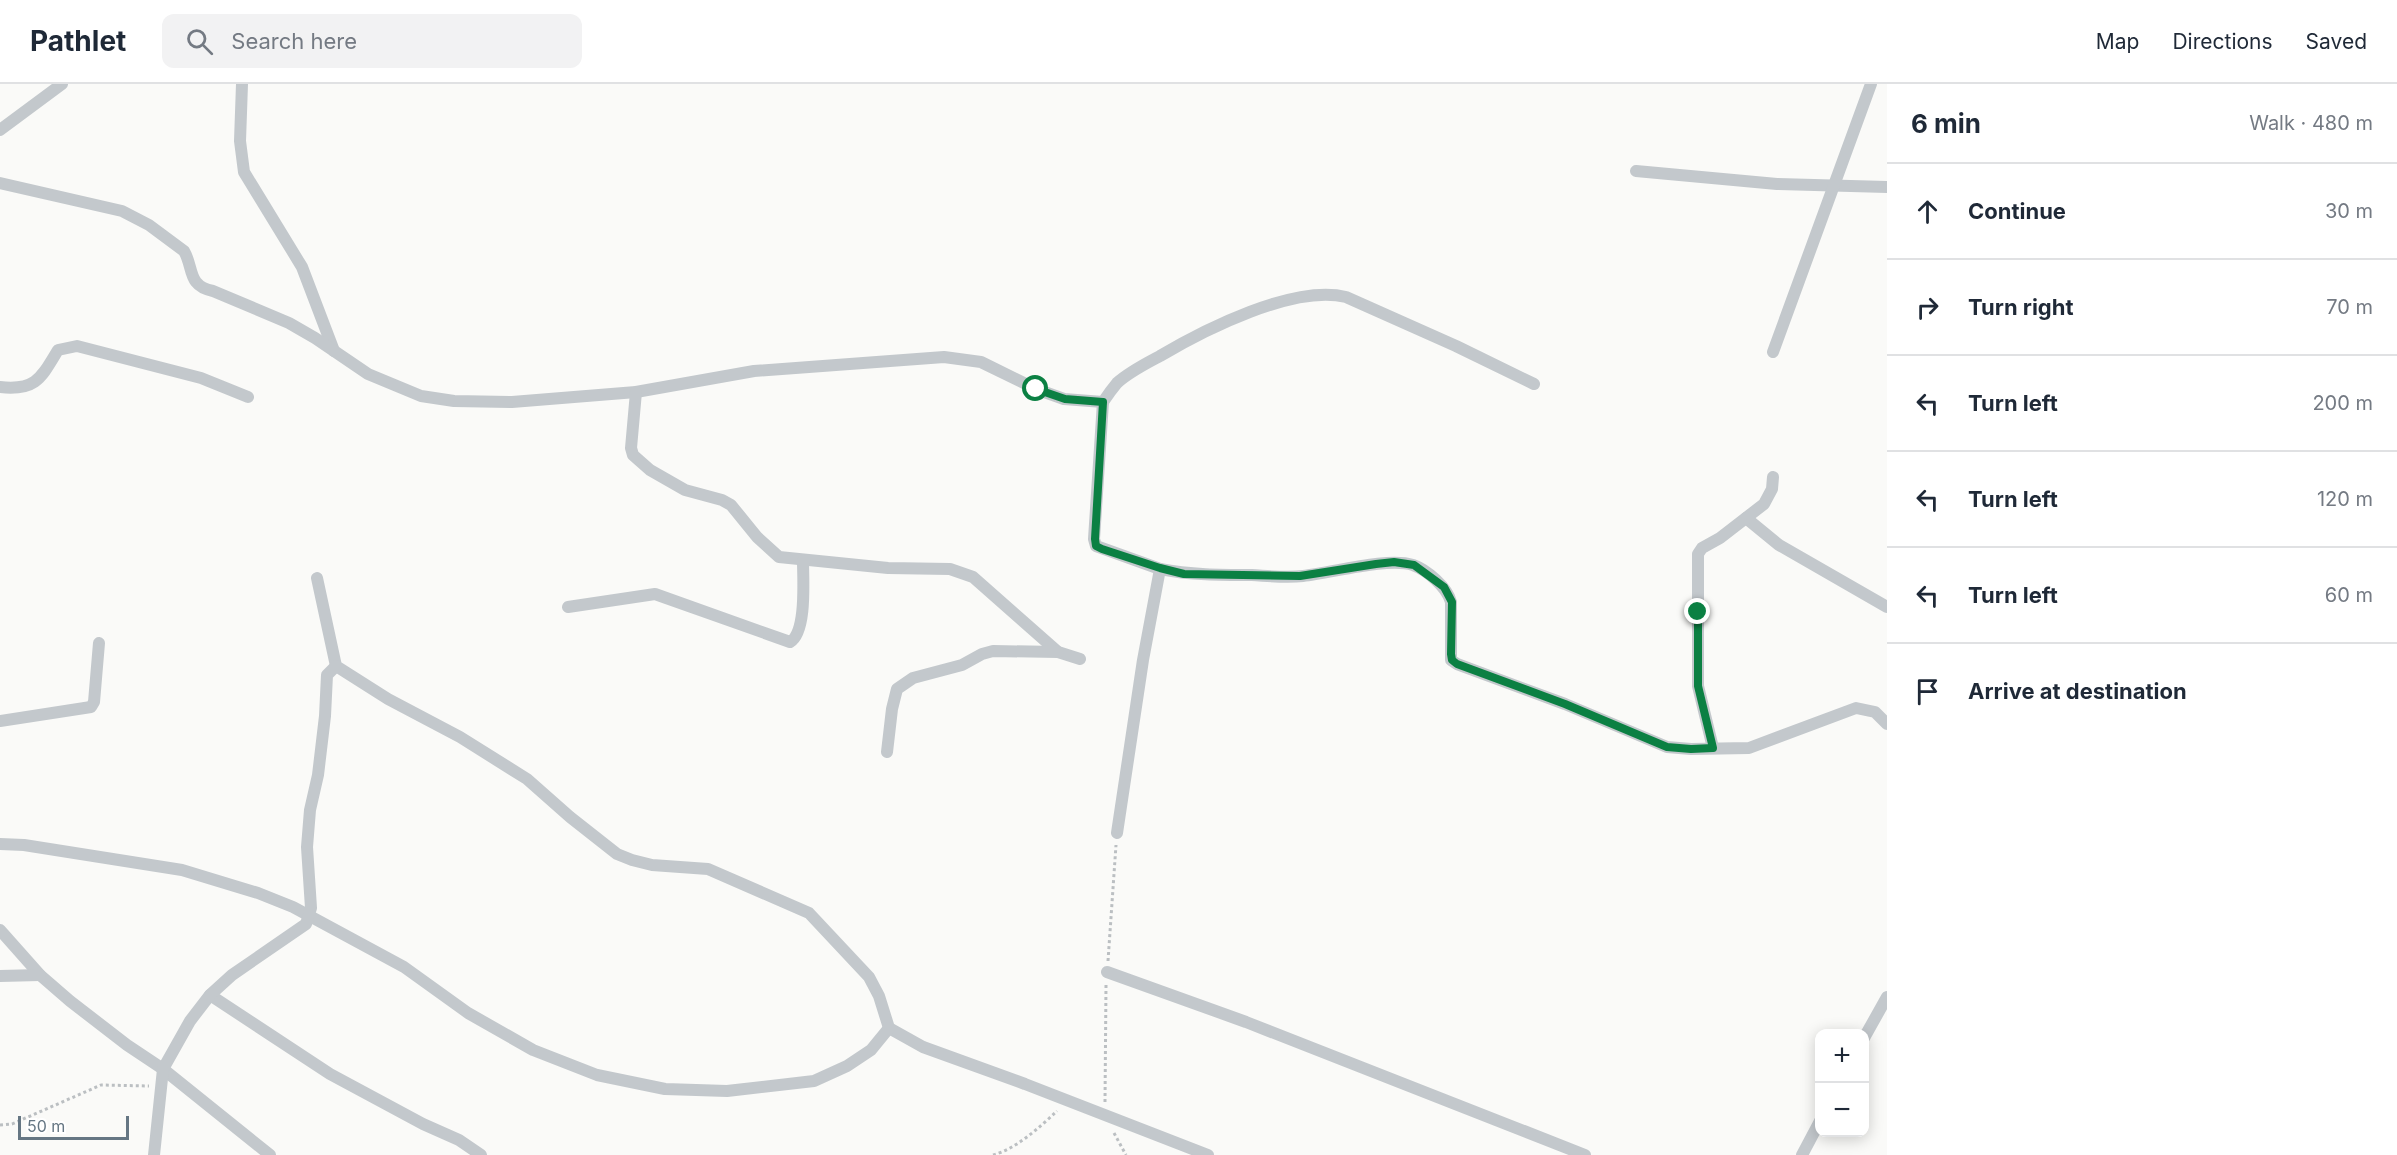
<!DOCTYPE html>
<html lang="en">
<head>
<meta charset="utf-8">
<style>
  body { margin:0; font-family:Inter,sans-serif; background:#f2f2f3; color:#1f2937 }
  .controls { position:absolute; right:18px; bottom:18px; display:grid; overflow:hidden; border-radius:12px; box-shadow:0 3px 15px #0003 }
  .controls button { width:54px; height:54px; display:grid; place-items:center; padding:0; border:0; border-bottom:2px solid #e0e1e3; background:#fff; color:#1f2937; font:30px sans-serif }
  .scale { position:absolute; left:18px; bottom:15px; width:111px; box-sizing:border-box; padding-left:6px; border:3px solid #657683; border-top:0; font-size:16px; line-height:21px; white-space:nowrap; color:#657683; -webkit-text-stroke:4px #fff; paint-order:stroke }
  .stop { position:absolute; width:18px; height:18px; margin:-14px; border:4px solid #0b8043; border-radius:50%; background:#fff }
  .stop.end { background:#0b8043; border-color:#fff; box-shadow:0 2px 6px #0008 }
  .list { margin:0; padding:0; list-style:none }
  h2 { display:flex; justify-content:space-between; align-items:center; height:78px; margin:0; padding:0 24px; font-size:26px }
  h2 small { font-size:20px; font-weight:400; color:#747a83 }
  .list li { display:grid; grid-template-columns:39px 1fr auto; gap:18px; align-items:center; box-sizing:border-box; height:96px; padding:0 24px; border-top:2px solid #e0e1e3 }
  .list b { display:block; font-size:22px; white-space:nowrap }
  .list em { font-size:20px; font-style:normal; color:#747a83 }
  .icon { flex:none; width:33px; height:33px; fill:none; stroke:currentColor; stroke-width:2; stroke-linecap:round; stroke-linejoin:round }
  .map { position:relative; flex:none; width:1887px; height:1071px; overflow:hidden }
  header { display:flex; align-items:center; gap:36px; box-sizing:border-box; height:84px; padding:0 30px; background:#fff; border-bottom:2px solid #e0e1e3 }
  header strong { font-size:28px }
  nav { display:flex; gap:33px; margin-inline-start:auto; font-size:21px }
  .search { width:420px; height:54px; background:#f2f2f3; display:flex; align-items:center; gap:15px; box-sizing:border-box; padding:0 21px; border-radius:12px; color:#747a83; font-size:22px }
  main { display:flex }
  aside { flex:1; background:#fff }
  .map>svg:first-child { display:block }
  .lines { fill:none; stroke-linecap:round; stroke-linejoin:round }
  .path { stroke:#bbbfc2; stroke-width:3; stroke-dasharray:3 3; stroke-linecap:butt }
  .street { stroke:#c3c8cc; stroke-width:12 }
  .route { stroke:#0b8043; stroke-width:8 }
</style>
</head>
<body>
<header>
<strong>Pathlet</strong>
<div class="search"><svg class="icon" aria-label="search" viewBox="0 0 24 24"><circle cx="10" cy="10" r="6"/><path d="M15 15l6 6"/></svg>Search here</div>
<nav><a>Map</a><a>Directions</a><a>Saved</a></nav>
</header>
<main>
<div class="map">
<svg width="1887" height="1071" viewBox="0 0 1887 1071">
  <rect width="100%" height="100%" fill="#fafaf8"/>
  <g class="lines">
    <!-- path -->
    <g class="path">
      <polyline points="1108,877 1116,761"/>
      <polyline points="1105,1018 1106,901"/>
      <polyline points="0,1041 12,1040 101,1001 149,1002"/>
      <polyline points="1114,1049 1126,1071"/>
      <path d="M993 1071C1016 1065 1040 1043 1057 1027"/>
    </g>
    <!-- street -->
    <g class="street">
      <polyline points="242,0 240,57 244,88 302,183 334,267"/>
      <polyline points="0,46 62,0"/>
      <polyline points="1636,87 1777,100 1887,103"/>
      <path d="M0 99 122 127 149 141 184 167C194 184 187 202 213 207L289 239 315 254 368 290 421 312 454 317 512 318 636 308 754 287 944 273 981 278 1036 305 1064 315 1103 318C1107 312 1112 305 1117 299 1129 288 1145 280 1160 272 1204 246 1294 200 1346 213L1456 262 1534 300"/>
      <polyline points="1773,268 1871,0"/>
      <path d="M0 303C36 307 41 294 58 266L77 262 201 294 248 313"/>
      <polyline points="636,308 631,364 633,371 650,386 685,406 722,416 731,421 757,453 779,473 888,484 950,485 973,493 1058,568 1080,575"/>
      <polyline points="1103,318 1094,455 1096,462 1160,485"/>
      <polyline points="1746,434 1779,461 1887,523"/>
      <polyline points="317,494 336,582 388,615 460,653 527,695 570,733 617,770 632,776 652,781 708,785 809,829 869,893 879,912 889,944 923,963 1025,1000 1208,1071"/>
      <path d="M568 523 655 510 790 558C807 548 803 495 803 477"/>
      <polyline points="0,637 91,623 94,618 99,559"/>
      <polyline points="1713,664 1698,602 1698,470 1702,464 1720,454 1764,420 1772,405 1773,393"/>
      <polyline points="887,668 892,625 897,605 913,594 962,581 982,570 993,567 1058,568"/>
      <path d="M1117 749 1143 576 1160 485C1190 491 1221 491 1252 491 1269 492 1286 494 1303 492 1332 489 1387 473 1413 481 1427 486 1447 503 1451 518V576L1457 580 1565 620 1667 663 1691 665 1749 664 1856 624 1875 628 1887 640"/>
      <polyline points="0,760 24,761 182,786 258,809 293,823 404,883 468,929 533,966 597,991 665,1005 727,1007 814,997 847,982 871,966 889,944"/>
      <polyline points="0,846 40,891 70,917 127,961 163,985 270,1071"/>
      <polyline points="1107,888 1246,938 1585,1071"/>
      <polyline points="0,892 40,891"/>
      <polyline points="210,911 330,990 423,1040 459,1056 481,1071"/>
      <polyline points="1864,954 1887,913"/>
      <polyline points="154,1071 163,985 190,937 210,911 232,891 306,840 311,824 307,763 310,726 318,691 325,632 327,591 336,582"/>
      <polyline points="1802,1071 1820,1037"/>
    </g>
  </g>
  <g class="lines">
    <!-- route -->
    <polyline class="route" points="1036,305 1065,315 1103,318 1095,455 1096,462 1102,465 1160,484 1184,490 1300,492 1376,480 1394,478 1414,481 1444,503 1452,518 1451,570 1452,576 1457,580 1565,620 1667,663 1691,665 1713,664 1698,602 1698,528"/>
  </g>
</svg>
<div class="controls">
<button>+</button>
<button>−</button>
</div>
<div class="scale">50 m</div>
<div class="stop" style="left:1036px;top:305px"></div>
<div class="stop end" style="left:1698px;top:528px"></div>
</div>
<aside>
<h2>6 min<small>Walk · 480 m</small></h2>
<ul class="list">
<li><svg class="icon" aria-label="ahead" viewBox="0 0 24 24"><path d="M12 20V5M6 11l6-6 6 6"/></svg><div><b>Continue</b></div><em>30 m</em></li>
<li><svg class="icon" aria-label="right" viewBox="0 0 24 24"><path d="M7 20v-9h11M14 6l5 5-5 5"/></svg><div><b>Turn right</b></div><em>70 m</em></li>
<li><svg class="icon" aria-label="left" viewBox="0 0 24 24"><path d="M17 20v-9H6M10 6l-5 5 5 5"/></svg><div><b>Turn left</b></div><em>200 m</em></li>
<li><svg class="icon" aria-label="left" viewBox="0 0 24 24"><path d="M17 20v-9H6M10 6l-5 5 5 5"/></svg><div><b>Turn left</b></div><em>120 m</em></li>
<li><svg class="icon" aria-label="left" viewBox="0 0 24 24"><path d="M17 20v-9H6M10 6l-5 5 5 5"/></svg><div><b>Turn left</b></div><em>60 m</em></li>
<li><svg class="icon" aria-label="arrive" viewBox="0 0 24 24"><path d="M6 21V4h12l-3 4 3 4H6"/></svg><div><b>Arrive at destination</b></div></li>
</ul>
</aside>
</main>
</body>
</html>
